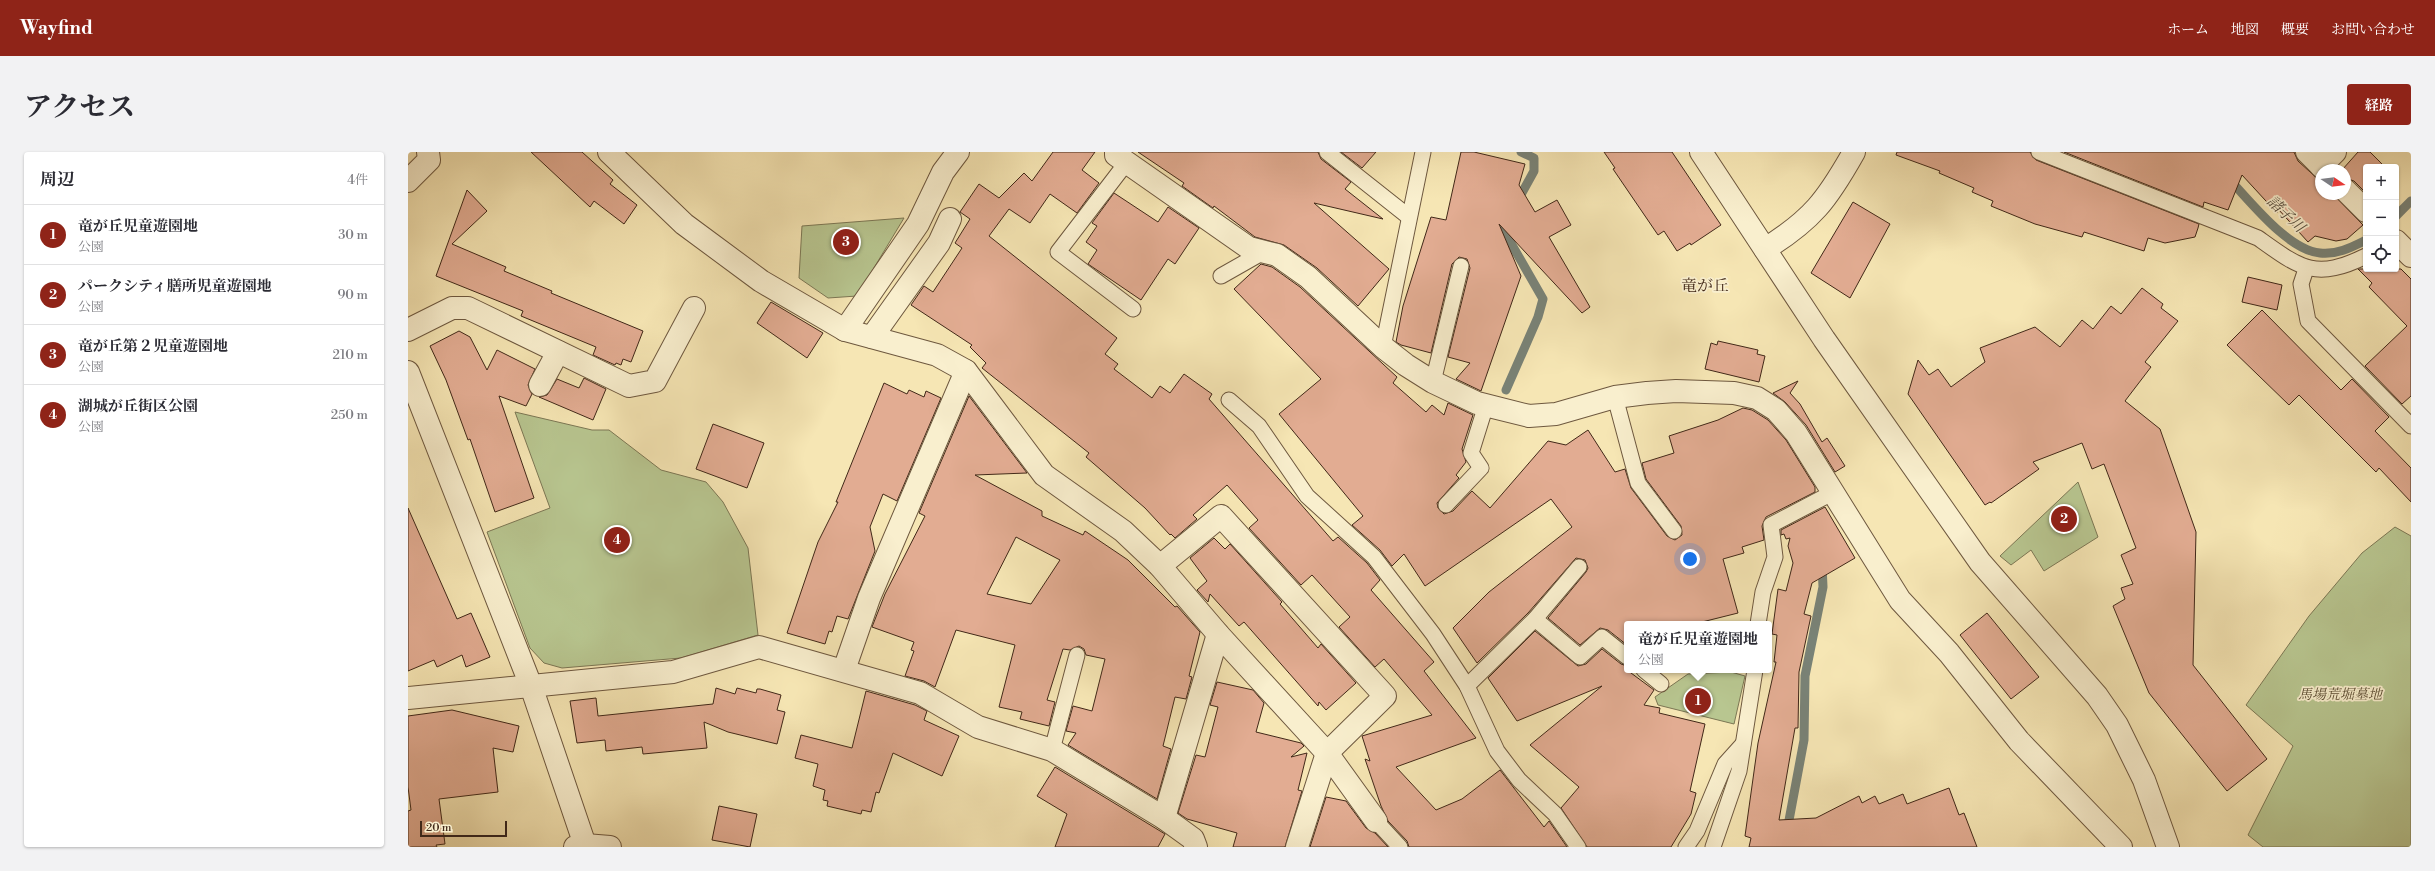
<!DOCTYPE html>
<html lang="ja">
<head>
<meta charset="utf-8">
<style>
  body { margin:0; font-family:"Libre Bodoni","Noto Serif JP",serif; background:#f2f2f3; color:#2b2b33 }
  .controls { position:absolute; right:12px; top:12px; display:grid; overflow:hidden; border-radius:4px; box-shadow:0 1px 3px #0004 }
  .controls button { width:36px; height:36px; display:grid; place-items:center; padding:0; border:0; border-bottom:1px solid #e1e1e2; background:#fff; color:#2b2b33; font:20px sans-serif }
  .compass { position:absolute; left:1907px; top:12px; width:36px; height:36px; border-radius:50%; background:#fff; box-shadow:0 1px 3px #0004; rotate:103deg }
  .scale { position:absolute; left:12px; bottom:10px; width:87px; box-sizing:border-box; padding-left:4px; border:2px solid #412818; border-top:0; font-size:11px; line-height:14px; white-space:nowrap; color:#412818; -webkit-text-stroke:3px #f9efce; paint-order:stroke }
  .you { position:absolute; left:1282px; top:407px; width:14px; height:14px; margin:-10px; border:3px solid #fff; border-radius:50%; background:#1a73e8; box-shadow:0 0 0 6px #1a73e833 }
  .badge { display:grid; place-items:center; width:26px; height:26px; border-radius:50%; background:#8f2418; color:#fff; font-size:13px; font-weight:700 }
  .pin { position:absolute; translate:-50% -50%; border:2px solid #fff; box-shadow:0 1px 4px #0006 }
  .popup { position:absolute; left:1216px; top:469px; width:148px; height:52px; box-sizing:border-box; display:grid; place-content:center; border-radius:4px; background:#fff; filter:drop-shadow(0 1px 3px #0005); font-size:13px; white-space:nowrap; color:#7c7c81 }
  .popup b { font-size:15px; color:#2b2b33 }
  .popup::after { content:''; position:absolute; left:50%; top:100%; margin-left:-8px; border:8px solid transparent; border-top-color:#fff }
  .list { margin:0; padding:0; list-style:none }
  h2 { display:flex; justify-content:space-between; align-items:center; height:52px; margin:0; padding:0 16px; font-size:17px }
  h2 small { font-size:13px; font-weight:400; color:#7c7c81 }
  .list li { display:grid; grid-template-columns:26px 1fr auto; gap:12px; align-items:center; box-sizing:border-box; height:60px; padding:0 16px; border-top:1px solid #e1e1e2 }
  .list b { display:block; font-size:15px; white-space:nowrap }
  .list p { margin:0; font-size:13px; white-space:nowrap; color:#7c7c81 }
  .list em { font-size:13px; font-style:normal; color:#7c7c81 }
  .icon { flex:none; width:22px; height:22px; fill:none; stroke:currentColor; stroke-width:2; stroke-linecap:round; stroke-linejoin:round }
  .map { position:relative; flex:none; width:2003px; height:695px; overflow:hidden; border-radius:4px }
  header { display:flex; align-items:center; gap:24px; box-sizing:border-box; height:56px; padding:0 20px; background:#8f2418; color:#fff }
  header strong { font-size:19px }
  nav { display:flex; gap:22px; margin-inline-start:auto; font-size:14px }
  .intro { display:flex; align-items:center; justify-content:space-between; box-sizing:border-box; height:96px; padding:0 24px }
  h1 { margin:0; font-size:28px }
  .button { padding:10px 18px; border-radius:4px; background:#8f2418; color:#fff; font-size:14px; font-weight:700 }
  main { display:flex; gap:24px; padding:0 24px }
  aside { flex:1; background:#fff; border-radius:4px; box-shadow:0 1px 3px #0004 }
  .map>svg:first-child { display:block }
  .green { fill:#b8c690; stroke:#7c7754 }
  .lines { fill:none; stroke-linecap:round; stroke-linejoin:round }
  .stream { stroke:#798276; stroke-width:9 }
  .building { fill:#e2ac92; stroke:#412818; fill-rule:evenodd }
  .service-casing { stroke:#6e583f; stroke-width:17 }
  .minor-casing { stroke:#6e583f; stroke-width:24 }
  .tertiary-casing { stroke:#6e583f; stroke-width:24 }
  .service { stroke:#f9efce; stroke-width:15 }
  .minor { stroke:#f9efce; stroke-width:22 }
  .tertiary { stroke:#f9efce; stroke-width:22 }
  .labels { text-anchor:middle; stroke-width:3.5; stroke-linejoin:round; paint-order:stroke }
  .park-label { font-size:14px; font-style:italic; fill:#5f5036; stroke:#f9efce }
  .water-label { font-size:15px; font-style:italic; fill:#584e3f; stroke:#f9efce }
  .quarter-label { font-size:16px; fill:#412818; stroke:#f9efce }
</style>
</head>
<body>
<header>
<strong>Wayfind</strong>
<nav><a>ホーム</a><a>地図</a><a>概要</a><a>お問い合わせ</a></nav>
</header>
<div class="intro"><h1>アクセス</h1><a class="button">経路</a></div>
<main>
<aside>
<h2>周辺<small>4件</small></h2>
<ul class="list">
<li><span class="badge">1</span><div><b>竜が丘児童遊園地</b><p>公園</p></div><em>30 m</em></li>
<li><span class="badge">2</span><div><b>パークシティ膳所児童遊園地</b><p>公園</p></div><em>90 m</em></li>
<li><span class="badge">3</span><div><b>竜が丘第２児童遊園地</b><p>公園</p></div><em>210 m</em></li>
<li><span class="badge">4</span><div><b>湖城が丘街区公園</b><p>公園</p></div><em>250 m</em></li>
</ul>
</aside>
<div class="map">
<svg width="2003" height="695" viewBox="0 0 2003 695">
  <rect width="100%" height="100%" fill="#f6e6b4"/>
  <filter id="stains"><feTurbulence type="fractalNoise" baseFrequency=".005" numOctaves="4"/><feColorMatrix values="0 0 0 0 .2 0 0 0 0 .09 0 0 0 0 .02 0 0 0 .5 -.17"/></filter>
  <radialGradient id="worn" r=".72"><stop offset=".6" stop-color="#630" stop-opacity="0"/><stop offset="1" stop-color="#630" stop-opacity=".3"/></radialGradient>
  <!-- green -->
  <g class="green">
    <polygon points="496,66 449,144 420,146 391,126 394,74"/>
    <polygon points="107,260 184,278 201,278 253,318 298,330 315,350 340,396 350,483 273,506 154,516 136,511 122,496 79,380 142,356"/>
    <polygon points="1670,330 1690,385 1636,419 1623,398 1603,413 1592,404"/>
    <polygon points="1987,375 2003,384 2003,695 1855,695 1840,683 1885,594 1838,553 1901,464 1954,401"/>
    <polygon points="1323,520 1337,524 1326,572 1250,553 1247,545 1280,522"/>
  </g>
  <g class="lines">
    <!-- stream -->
    <g class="stream">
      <path d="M1821 27C1843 50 1880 98 1912 101 1929 103 1944 95 1958 88"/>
      <polyline points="1109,50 1126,19 1126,6 1113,0"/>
      <polyline points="1988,64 2003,49"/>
      <polyline points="1098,238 1130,165 1135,147 1096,79 1099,66"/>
      <polyline points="1376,695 1396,588 1397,524 1415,435 1414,413"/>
    </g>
  </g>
  <!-- building -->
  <g class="building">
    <polygon points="123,0 174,0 205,28 202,32 229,53 216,72 186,49 182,55"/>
    <polygon points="645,0 687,0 674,18 691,31 669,61 642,42 622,71 601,57 581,84 709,186 697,202 710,212 706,217 744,246 752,234 762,241 776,222 804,242 801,247 925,389 930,385 959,411 972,428 963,438 1026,510 1016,519 1068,586 988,615 1028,658 1054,647 1092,618 1136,675 1141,669 1159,695 1001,695 999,689 980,669 973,654 957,607 962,609 954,584 1024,563 976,507 967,515 931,475 942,465 904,423 893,433 841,376 850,368 819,333 785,363 789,367 767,386 763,382 762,383 737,356 678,305 681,301 574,216 578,211 562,195 564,193 503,153 516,134 525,140 554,96 547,91 562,67 552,60 571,32 591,46 616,21 624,29"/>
    <polygon points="730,0 910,0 913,7 943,30 937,37 975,67 906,51 981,117 950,154 909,116 876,93 847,85 806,54 805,56 774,34 776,31"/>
    <polygon points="933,0 968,0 954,16"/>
    <polygon points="1053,0 1066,0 1117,12 1111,33 1127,60 1149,48 1163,73 1141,85 1182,155 1174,161 1091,72 1113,124 1073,239 1048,227 1062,211 1040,205 1062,116 1059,107 1051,105 1044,112 1023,201 993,193 988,190 995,154 1023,65 1038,68"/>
    <polygon points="1196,0 1264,0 1313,73 1283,93 1282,91 1269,99 1256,79 1250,83 1205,17 1207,16"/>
    <polygon points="1489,0 1622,0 1628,8 1791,72 1790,76 1787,85 1757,91 1740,86 1736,99 1676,80 1674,85 1627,72 1583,54 1585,49 1564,40 1566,36 1531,21 1532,19 1488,3"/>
    <polygon points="1656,0 1886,0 1890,9 1913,30 1913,42 1925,42 1955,73 1939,87 1928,89 1907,84 1900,90 1870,57 1869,61 1834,23 1820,58 1796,50 1795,55"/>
    <polygon points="1950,0 1962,0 1977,15 1958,15 1958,41 1946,29 1937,26 1937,18 1934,18"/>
    <polygon points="59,38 79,59 44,92 98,115 96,119 144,139 143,141 235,179 223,210 215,207 213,213 208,211 207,213 185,203 188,195 113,164 115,159 28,124"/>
    <polygon points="706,41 750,70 760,55 791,76 767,112 760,107 733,148 680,112 689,98 678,90 689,74 684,71"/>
    <polygon points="1445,50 1482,72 1442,146 1403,121"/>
    <polygon points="853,112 864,115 892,135 989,225 985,231 1018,260 1024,253 1036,263 1040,251 1065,263 1054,297 1058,310 1048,323 1051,326 1029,351 1030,356 1036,362 1045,359 1064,339 1082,356 1140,289 1158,293 1180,278 1207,320 1217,317 1223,336 1259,384 1267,388 1274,383 1273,374 1238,327 1234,311 1266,301 1261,284 1310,268 1335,256 1344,258 1360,268 1378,288 1407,335 1407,340 1358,365 1354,374 1356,388 1334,395 1336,401 1315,407 1330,461 1286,472 1219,472 1219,493 1200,478 1192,476 1172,493 1140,466 1178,420 1180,416 1177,408 1168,406 1120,461 1069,511 1045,476 1081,440 1164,375 1143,347 1017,434 996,402 984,414 972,398 944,373 955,364 871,262 913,227 826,137"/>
    <polygon points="1950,117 1993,117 2003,127 2003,244 1994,252 1957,214 1999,174 1961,135 1964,131"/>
    <polygon points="1840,125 1874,133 1869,158 1834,150"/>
    <polygon points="1734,136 1755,152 1753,156 1770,169 1737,210 1743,215 1717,249 1752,277 1788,380 1785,513 1859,607 1819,639 1741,541 1705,454 1717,447 1713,436 1725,432 1713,403 1728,396 1696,312 1684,317 1674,291 1625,310 1631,317 1583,351 1582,350 1577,353 1500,242 1510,208 1521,223 1530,217 1543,235 1577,210 1572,196 1627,175 1652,195 1674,168 1685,177 1703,154 1713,162"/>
    <polygon points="363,150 415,181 399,206 349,171"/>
    <polygon points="1854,158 1933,238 1944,227 1981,265 1967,279 2003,316 2003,350 1971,316 1968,320 1891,243 1881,253 1819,193"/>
    <polygon points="51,179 62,185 79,218 89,198 127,217 120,233 124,242 118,254 91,244 126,346 87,360 62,287 60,288 38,228 22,194"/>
    <polygon points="1310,189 1350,198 1349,202 1357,204 1351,230 1297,217 1303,191 1309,193"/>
    <polygon points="176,226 198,237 185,268 131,245 139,243 149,227 171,236"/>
    <polygon points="1390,229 1382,241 1392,252 1414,290 1419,286 1437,314 1427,320 1398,273 1377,250 1365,241"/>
    <polygon points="476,231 499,242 501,238 516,245 518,239 533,246 489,349 475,342 462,375 467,399 440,467 429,464 424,480 421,479 417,492 379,481 410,390 430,350 428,350"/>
    <path d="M561 244 619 321 567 323 634 359V364L675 383 677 379 720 408 767 455 769 454 792 480 781 524 784 525 778 547 767 545 755 594 763 597 749 647 660 593 668 581 658 579 665 554 684 559 697 507 678 503 676 497 671 494 662 498 655 497 639 548 647 550 641 574 612 567 614 560 591 555 607 493 548 478 527 535 516 529 497 524 506 499 503 498 506 490 464 475 477 442 517 364 511 361ZM608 385 652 408 623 452 579 442Z"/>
    <polygon points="305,272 356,291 339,336 288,317"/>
    <polygon points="1417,355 1447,406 1404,431 1396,462 1403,464 1391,520 1390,576 1387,576 1371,668 1408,666 1451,644 1454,651 1467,644 1471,652 1495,642 1499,652 1541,636 1551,663 1556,661 1569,695 1341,695 1343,686 1337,684 1350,591 1368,510 1366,510 1369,483 1364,482 1370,437 1378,439 1385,411 1380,394 1382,386 1378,387 1376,382 1373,383 1373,378"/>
    <polygon points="0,356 49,467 63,461 82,505 58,515 54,503 29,515 26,508 0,519"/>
    <polygon points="806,386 817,397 822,392 874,450 872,452 910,496 913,492 948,531 918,558 911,550 910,554 836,470 831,474 802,442 800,450 789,438 799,429 782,406"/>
    <polygon points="1579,461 1631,525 1603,547 1552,483"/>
    <polygon points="1127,479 1170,514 1178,512 1194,497 1213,512 1219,514 1219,518 1246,538 1236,553 1252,556 1251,561 1297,572 1282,639 1288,641 1283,662 1263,695 1179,695 1153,656 1171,635 1122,593 1194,534 1109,569 1080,526"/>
    <polygon points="809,530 845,538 856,551 848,580 893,591 896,594 883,605 899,601 890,638 894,639 877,695 825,695 829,681 779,667 770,661 788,603 797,605 810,555 802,553"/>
    <polygon points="308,536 327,542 329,536 348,541 349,537 352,537 373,543 369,558 377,560 369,592 320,580 296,570 299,596 235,602 234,595 198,599 197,588 169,591 162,549 188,546 190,564 305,552"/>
    <polygon points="458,539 507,553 519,559 516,568 551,584 534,624 485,601 471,641 468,640 463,660 454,658 453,662 419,654 420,649 415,648 417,638 405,634 410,612 387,606 393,583 444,596"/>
    <polygon points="44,558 111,574 105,600 85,596 90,640 31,647 37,692 28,693 29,695 0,695 0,659 3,658 0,635 0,564"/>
    <polygon points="647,615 757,682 750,695 647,695 659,662 629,644"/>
    <polygon points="918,645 938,649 958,676 967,681 980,695 902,695"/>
    <polygon points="311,654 349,662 342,695 304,688"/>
  </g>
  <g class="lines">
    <defs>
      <g id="service">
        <polyline points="919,0 1001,65"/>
        <path d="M1631 0 1850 86C1892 116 1907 129 1958 104"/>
        <polyline points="719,10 650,100 725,157"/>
        <polyline points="1898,117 1893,132 1900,169 2003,274"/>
        <polyline points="813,124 857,99"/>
        <polyline points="975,195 1015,0"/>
        <polyline points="1025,230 1053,114"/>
        <polyline points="1207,245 1230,331 1266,379"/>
        <polyline points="821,248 851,274 899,344 966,405 1025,482 1059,534 1089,599 1111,628 1147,662 1170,695"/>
        <polyline points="1038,353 1073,316 1063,301 1078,253"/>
        <polyline points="1127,467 1172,505 1194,485 1219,505"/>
        <polyline points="1350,472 1355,440 1367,405 1363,373 1424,341"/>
        <polyline points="1236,518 1253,532"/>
        <polyline points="1059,534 1127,467 1171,415"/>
        <polyline points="644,598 669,503"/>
        <polyline points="968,669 992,695"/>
        <polyline points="1278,695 1289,679 1317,612 1335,592"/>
        <polyline points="1305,695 1331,619 1347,518"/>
      </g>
      <g id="minor">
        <polyline points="201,0 276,72 353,129 437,178 529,203 558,219 636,323 715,379 752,414 810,482 919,601 968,669"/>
        <polyline points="708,0 708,3 841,96 869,103 900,125 975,195 998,213 1025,230 1069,251 1121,264 1148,262 1207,245 1239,241 1268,239 1326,241 1349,246 1368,258 1388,281 1492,448 1541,501 1611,589 1713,695"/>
        <polyline points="1899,0 1917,18"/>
        <polyline points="1913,14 1927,0"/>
        <polyline points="0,29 21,8 20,0"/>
        <polyline points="1937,38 1958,59"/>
        <polyline points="1988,89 2003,104"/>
        <path d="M1357 97C1404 68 1419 48 1446 0"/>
        <polyline points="0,178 44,156 60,156 221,234 247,229 286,156"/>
        <polyline points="437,178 510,72 535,20 550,0"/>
        <polyline points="464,185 531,91 542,67"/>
        <polyline points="0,220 123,534 177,693"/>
        <polyline points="132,233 150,200"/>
        <polyline points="752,414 813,364 977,544 919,601 889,695"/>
        <polyline points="436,518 461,446 558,219"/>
        <polyline points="0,546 265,520 351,495 512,541 570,575 644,598 756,666 785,687 788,695"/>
        <polyline points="756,666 810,482"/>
        <polyline points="167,695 177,693 202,695"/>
      </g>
      <polyline id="tertiary" points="1293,0 1416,187 1572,410 1689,544 1709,573 1736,628 1760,695"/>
    </defs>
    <!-- service casing -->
    <use href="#service" class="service-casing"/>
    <!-- minor casing -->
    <use href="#minor" class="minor-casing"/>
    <!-- tertiary casing -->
    <use href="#tertiary" class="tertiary-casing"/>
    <!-- service -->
    <use href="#service" class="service"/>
    <!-- minor -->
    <use href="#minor" class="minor"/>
    <!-- tertiary -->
    <use href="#tertiary" class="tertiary"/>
  </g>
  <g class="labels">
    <!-- park labels -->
    <g class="park-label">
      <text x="1932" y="547">馬場荒堀墓地</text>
    </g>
    <!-- water labels -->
    <g class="water-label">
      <text transform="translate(1878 62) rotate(43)" y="5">諸子川</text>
    </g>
    <!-- quarter labels -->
    <g class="quarter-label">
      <text x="1297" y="139">竜が丘</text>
    </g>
  </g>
  <rect width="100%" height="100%" filter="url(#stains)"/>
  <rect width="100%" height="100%" fill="url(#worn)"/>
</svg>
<div class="controls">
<button>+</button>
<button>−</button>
<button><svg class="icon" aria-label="locate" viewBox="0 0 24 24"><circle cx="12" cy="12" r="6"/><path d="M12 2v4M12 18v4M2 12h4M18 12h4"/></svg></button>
</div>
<svg class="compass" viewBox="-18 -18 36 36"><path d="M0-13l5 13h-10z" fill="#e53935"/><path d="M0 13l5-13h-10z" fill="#7c7c81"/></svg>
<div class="scale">20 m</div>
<div class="you"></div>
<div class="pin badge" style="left:1290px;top:549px">1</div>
<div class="popup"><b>竜が丘児童遊園地</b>公園</div>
<div class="pin badge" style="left:1656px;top:367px">2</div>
<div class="pin badge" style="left:438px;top:90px">3</div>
<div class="pin badge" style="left:209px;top:388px">4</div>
</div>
</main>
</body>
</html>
